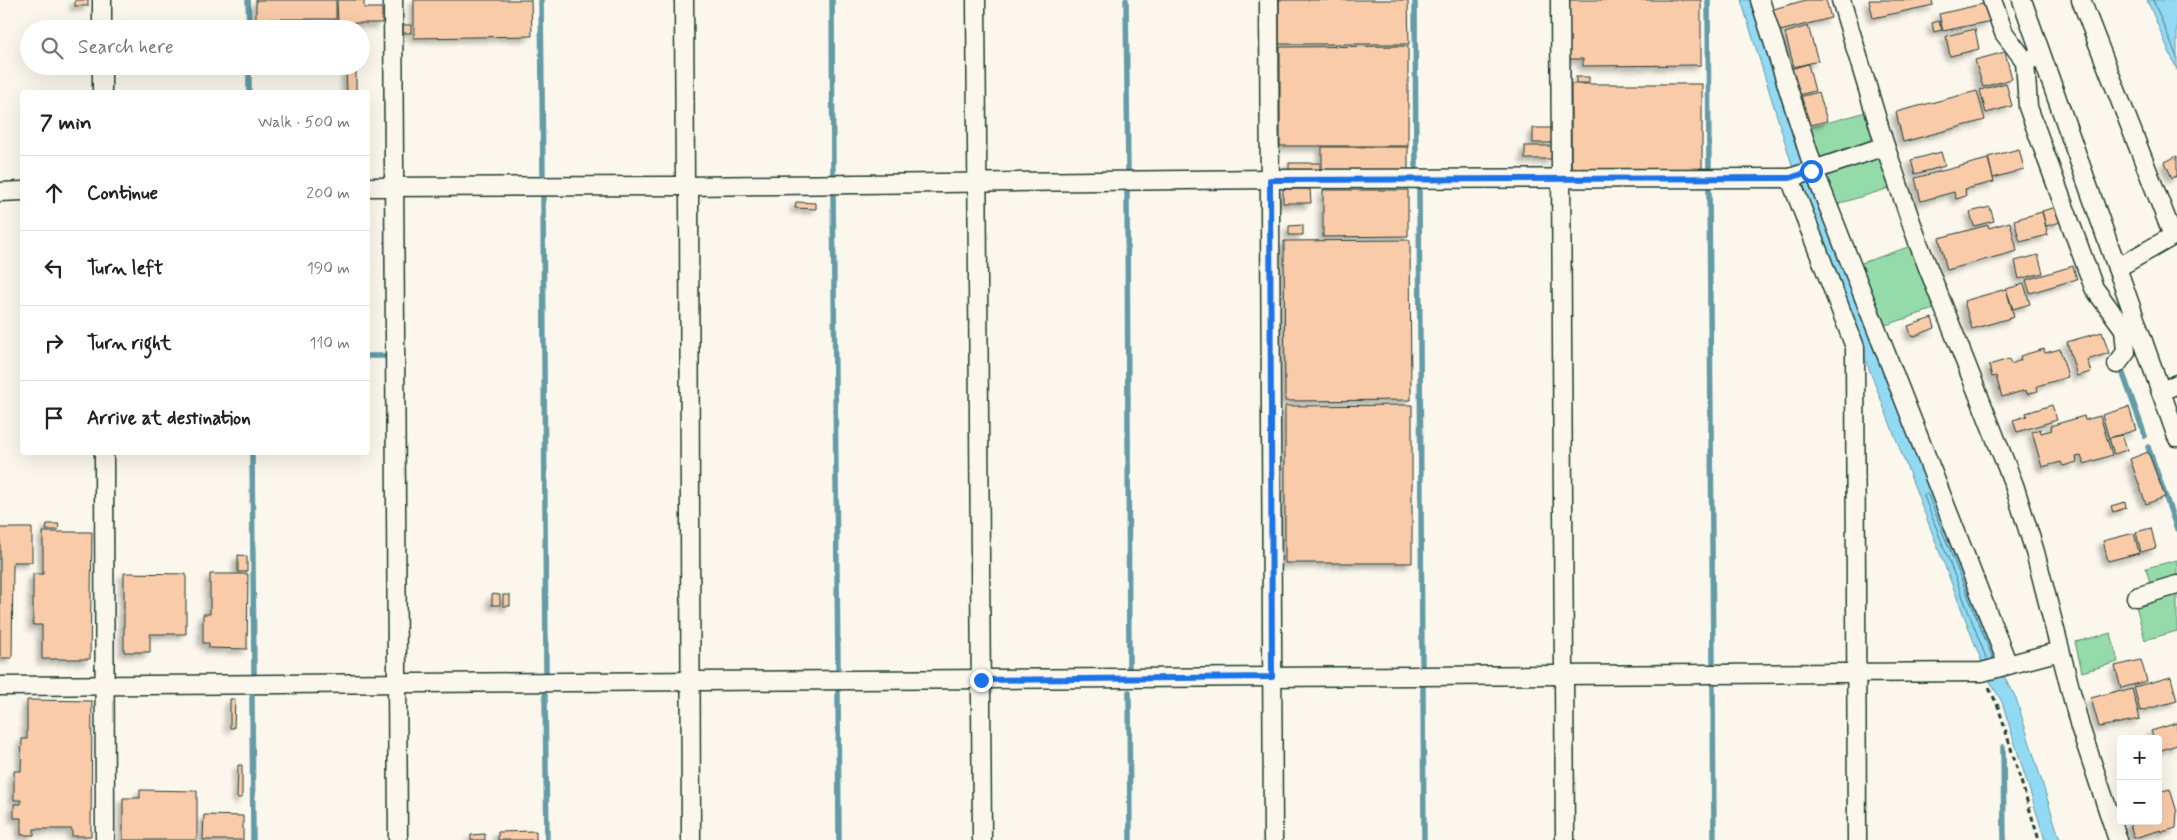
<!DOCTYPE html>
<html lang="en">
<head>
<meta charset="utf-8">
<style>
  body { margin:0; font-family:Mynerve,sans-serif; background:#f2f2f2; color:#222 }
  .controls { position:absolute; right:15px; bottom:15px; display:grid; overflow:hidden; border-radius:5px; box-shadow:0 5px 20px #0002 }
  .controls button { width:45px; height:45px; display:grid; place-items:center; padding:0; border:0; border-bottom:1px solid #e0e0e0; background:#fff; color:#222; font:25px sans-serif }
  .stop { position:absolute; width:15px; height:15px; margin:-11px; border:4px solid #1a73e8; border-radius:50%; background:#fff }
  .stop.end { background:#1a73e8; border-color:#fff; box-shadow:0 1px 5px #0008 }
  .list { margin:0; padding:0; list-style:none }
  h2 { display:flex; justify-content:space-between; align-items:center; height:65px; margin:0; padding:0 20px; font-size:21px }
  h2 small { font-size:16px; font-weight:400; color:#767676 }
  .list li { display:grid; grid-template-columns:32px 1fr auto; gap:15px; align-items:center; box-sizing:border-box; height:75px; padding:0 20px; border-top:1px solid #e0e0e0 }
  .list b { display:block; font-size:19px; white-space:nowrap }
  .list em { font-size:16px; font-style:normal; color:#767676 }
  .icon { flex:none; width:28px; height:28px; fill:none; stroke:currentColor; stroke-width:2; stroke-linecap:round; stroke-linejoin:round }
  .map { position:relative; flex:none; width:2177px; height:840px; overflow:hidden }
  .search { position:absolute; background:#fff; box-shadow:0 5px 20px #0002; left:20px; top:20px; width:350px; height:55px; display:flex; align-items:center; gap:12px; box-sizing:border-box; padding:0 18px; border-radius:28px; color:#767676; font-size:19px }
  .panel { position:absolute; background:#fff; box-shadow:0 5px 20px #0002; left:20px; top:90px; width:350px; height:365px; border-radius:5px }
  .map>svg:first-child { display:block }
  .green { fill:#95dba9; stroke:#5a8c6e }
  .water { fill:#92d9f4; stroke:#649ba7 }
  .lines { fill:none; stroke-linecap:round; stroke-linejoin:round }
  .shore { stroke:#4d7b81; stroke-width:1 }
  .stream { stroke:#649ba7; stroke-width:5.5 }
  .building { fill:#facba9; stroke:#1f3d34; filter:url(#shadow) }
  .minor-casing { stroke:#1f3d34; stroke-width:21 }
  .path { stroke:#1f3d34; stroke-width:3; stroke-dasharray:5 4; stroke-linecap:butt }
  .minor { stroke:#fbf7ec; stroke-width:18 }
  .route { stroke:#1a73e8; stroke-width:6 }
</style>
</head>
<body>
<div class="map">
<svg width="2177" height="840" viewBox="0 0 2177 840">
  <defs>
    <filter id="shadow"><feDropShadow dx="-4.5" dy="4.5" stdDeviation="2.5" flood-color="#0004"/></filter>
  </defs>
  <rect width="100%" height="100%" fill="#fbf7ec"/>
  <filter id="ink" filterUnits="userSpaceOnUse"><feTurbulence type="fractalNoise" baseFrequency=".02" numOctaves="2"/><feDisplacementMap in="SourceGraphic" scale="10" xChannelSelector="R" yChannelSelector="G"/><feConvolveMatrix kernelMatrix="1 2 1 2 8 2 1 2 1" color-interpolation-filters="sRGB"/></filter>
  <g filter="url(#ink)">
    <!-- green -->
    <g class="green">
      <polygon points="1866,112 1875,140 1870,146 1814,163 1805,129"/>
      <polygon points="1874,155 1881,157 1890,188 1831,206 1819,174"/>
      <polygon points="1911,246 1934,309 1880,327 1856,265"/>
      <polygon points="2177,560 2177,580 2151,587 2146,568"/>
      <polygon points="2177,591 2177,631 2145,640 2135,602"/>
      <polygon points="2111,633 2118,662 2082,672 2075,642"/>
    </g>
    <!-- water -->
    <g class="water">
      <polygon points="1741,0 1753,0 2004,676 2016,698 2060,840 2045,840 2002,702 1988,678 1798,184"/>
      <polygon points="2147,0 2177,0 2177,70"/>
    </g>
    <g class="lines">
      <!-- shore -->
      <g class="shore">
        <polyline points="2153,0 2177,57"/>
        <polyline points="1987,660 1924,496 1925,493 1928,495 1993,659"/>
      </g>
      <!-- stream -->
      <g class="stream">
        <polyline points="248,0 249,29"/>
        <polyline points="541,0 543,177"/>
        <polyline points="832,0 833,178"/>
        <polyline points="1126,0 1128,172"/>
        <polyline points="1415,0 1416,174"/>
        <polyline points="1708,0 1709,170"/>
        <polyline points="249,66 249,92"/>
        <polyline points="1419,188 1422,664"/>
        <polyline points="1709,188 1713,662"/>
        <polyline points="1127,191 1129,667"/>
        <polyline points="833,192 838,668"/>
        <polyline points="543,198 546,673"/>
        <polyline points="368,356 389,356"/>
        <polyline points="2122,371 2145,436"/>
        <polyline points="2148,447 2177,529"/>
        <polyline points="252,452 254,673"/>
        <polyline points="1713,686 1714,840"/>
        <polyline points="1423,688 1424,840"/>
        <polyline points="838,692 839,840"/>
        <polyline points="1129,692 1130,840"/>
        <polyline points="545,695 547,840"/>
        <polyline points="252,697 253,840"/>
        <polyline points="2003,747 2004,840"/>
      </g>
    </g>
    <!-- building -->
    <g class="building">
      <rect x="75" y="0" width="13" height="6"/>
      <rect x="256" y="0" width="80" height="19"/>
      <polygon points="337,0 364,0 364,8 382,8 382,23 338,23"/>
      <polygon points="414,0 531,0 532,36 414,38"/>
      <polygon points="1279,0 1408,0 1409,44 1279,44"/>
      <polygon points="1569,0 1701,0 1701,65 1583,66 1583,59 1569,59"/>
      <polygon points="1806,0 1826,0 1831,18 1776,32 1770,10"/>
      <polygon points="1869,0 1932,0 1933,5 1873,18"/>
      <polygon points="1987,3 1991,21 1943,31 1939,14"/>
      <polygon points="1939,21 1942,30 1934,32 1932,23"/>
      <rect x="403" y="25" width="8" height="8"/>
      <polygon points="1808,26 1818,61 1794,67 1785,33"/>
      <polygon points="1975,29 1979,49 1950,56 1946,36"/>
      <polygon points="1408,46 1408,146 1280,146 1280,47"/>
      <polygon points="2005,52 2012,79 1983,87 1975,60"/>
      <polygon points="1808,64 1815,91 1794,96 1787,70"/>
      <polygon points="346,69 356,69 356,92 347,92"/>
      <rect x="1576" y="77" width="13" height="6"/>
      <polygon points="2006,83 2012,106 1986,113 1980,90"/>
      <rect x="1571" y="84" width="131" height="87"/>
      <polygon points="1977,91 1985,120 1903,142 1896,112"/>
      <polygon points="1819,92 1827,121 1803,127 1795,98"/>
      <rect x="1533" y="128" width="19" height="15"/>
      <rect x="1525" y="146" width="27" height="13"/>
      <rect x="1322" y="147" width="86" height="25"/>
      <polygon points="2019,149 2024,169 1993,178 1988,157"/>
      <polygon points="1941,152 1945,166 1915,174 1911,160"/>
      <polygon points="2177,156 2177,176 2172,178 2165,162"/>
      <polygon points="1988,159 1994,182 1965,189 1966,196 1956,199 1954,192 1921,201 1915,178"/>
      <rect x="1289" y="163" width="31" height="9"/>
      <polygon points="1283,189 1310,189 1311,203 1283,203"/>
      <polygon points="1323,190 1408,190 1408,236 1323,237"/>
      <polygon points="796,202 816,203 816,209 795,208"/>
      <polygon points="1990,207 1994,221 1974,226 1970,212"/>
      <polygon points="2057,207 2061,222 2046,226 2042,211"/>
      <polygon points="2042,212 2048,235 2020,242 2014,220"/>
      <polygon points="2010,222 2017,251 1947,270 1939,238 1988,225 1989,228"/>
      <polygon points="1303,225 1303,235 1289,235 1289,226"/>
      <polygon points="1410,240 1411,400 1285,401 1284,241"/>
      <polygon points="2038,255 2043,273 2019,279 2015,261"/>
      <polygon points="2073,266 2077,279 2030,293 2026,280"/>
      <polygon points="2024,284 2030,304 2013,309 2006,289"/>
      <polygon points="2006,289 2014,317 1972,329 1964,301"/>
      <polygon points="1932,318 1935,328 1912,337 1908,326"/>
      <polygon points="2102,332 2109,353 2087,360 2091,372 2077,376 2067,342"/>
      <polygon points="2044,349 2045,353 2060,349 2068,377 2037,386 2038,391 2027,394 2026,390 2002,397 1996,376 1992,377 1989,365 2009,359 2011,364 2021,360 2020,356"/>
      <polygon points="1412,405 1412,563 1285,563 1285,406"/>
      <polygon points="2052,405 2057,420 2017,432 2013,420 2027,416 2026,413"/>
      <polygon points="2129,407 2136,430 2109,438 2102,415"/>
      <polygon points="2084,416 2085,420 2100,416 2112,455 2084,464 2081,456 2076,457 2077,462 2063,466 2061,462 2042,467 2032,432 2040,429 2041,433 2052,430 2050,426"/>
      <polygon points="2122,435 2127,450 2114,454 2109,438"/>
      <polygon points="2148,452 2165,497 2146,504 2130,459"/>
      <polygon points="2125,502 2126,508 2113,512 2111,506"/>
      <polygon points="47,524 59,524 58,530 46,530"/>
      <polygon points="0,528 32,528 32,562 13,562 12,658 0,658"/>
      <polygon points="2151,528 2156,548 2141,552 2136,532"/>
      <polygon points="43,532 92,532 90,659 42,659 42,625 33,625 33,574 43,574"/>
      <polygon points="2134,533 2139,553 2108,561 2103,541"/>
      <polygon points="238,555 247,556 247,572 238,572"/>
      <polygon points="124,573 186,574 186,634 150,634 150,652 124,652"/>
      <polygon points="210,574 248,574 247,649 209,648 209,643 203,643 203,614 210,614"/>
      <polygon points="492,594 500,595 500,605 492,605"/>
      <rect x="503" y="595" width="7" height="11"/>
      <polygon points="2141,660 2147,681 2121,688 2115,666"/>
      <polygon points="2171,677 2177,701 2140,711 2134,687"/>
      <polygon points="2132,689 2140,719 2099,727 2091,698 2121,690 2122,692"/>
      <polygon points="230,699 235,699 234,728 230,728"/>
      <polygon points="27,700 92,701 91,836 72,836 72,829 34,829 34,835 21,835 21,818 14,818 14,804 21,804 21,800 14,800 14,771 21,771 22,739 27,739"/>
      <polygon points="2177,723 2177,745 2158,751 2158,739 2154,739 2151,731"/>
      <polygon points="238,765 242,765 242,798 237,798"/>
      <polygon points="2170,789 2177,812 2176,828 2162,832 2161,830 2134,838 2129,821 2158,821 2158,792"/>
      <polygon points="140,790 197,791 197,840 123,840 123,798 140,798"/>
      <polygon points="204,815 243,816 243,840 203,840"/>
      <polygon points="536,831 536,840 498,840 498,832"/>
      <polygon points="485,834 485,840 471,840 471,835"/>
    </g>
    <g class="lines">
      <defs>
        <g id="minor">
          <polyline points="102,0 102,29"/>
          <polyline points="393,0 398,840"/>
          <polyline points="684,0 685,186"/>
          <polyline points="976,0 982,840"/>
          <polyline points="1269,0 1273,840"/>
          <polyline points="1560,0 1565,840"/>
          <polyline points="1760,0 1814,170 2008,665"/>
          <polyline points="1841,0 1885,146 1919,245 2014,485 2035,552 2080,727 2118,840"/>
          <polyline points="1992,0 2004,33 2025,61 2035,58"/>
          <polyline points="2022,0 2177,437"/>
          <polyline points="2081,0 2173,236 2117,268"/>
          <polyline points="2025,61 2028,107 2094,288 2124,329 2137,324"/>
          <polyline points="102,66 102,92"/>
          <polyline points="1790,178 1855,347 1857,840"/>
          <polyline points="689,186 691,840"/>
          <polyline points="368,187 685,186 1270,179 1790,178 1885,146"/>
          <polyline points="0,192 22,191"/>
          <polyline points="2117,364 2126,352 2124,329"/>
          <polyline points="2161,392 2177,384"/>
          <polyline points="104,452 105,840"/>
          <polyline points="2136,597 2177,585"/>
          <polyline points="0,686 1982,672 2060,651"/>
        </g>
      </defs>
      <!-- minor casing -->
      <use href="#minor" class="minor-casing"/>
      <!-- path -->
      <polyline class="path" points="1989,688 1998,706 2039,840"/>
      <!-- minor -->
      <use href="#minor" class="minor"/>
    </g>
  </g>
  <g class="lines" filter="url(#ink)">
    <!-- route -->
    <polyline class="route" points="981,680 1272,677 1270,180 1790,178 1811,171"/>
  </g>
</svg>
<div class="controls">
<button>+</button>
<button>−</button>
</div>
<div class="stop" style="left:1811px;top:171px"></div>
<div class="stop end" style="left:981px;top:680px"></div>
<div class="search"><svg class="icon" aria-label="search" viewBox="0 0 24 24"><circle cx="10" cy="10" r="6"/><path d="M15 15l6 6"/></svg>Search here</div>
<section class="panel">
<h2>7 min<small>Walk · 500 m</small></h2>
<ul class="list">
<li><svg class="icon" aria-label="ahead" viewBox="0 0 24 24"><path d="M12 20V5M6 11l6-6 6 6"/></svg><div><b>Continue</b></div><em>200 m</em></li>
<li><svg class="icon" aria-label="left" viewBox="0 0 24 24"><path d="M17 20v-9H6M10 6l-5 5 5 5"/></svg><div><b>Turn left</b></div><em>190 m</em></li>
<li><svg class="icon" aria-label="right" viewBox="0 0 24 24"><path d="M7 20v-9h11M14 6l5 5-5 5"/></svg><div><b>Turn right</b></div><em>110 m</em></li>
<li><svg class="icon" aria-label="arrive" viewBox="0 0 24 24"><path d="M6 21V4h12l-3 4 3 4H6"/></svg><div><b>Arrive at destination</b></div></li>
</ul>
</section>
</div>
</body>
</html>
